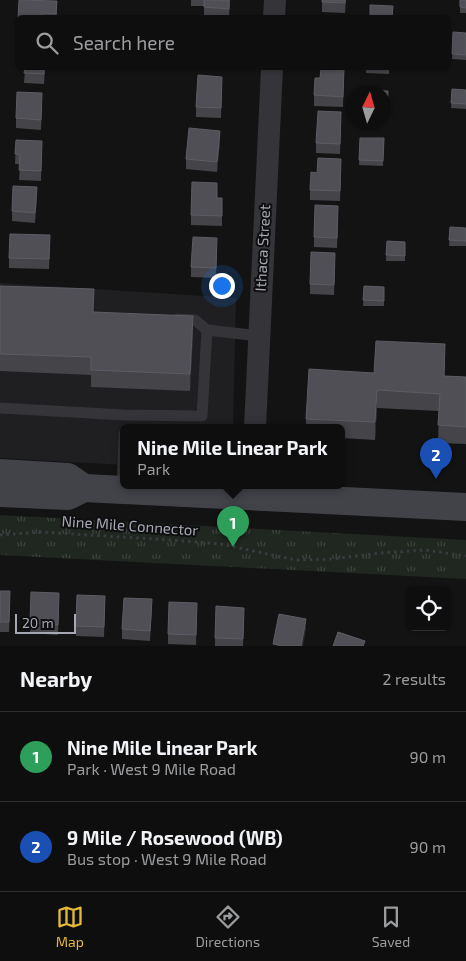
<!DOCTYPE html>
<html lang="en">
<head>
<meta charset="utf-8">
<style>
  body { margin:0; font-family:"Exo 2",sans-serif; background:#171718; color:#f1f3f6 }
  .controls { position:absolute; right:15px; bottom:15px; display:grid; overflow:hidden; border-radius:8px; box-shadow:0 1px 4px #0004 }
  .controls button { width:45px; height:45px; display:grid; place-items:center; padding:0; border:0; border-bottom:1px solid #2e2e2f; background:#0e0e0f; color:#f1f3f6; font:25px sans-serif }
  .compass { position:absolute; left:346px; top:85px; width:45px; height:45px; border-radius:50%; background:#0e0e0f; box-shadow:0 1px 4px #0004; rotate:5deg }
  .scale { position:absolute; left:15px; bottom:12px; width:61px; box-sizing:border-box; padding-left:5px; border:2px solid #a5a8b4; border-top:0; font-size:14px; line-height:18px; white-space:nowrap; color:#a5a8b4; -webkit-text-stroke:4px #0e0e0f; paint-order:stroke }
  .you { position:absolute; left:221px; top:285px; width:18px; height:18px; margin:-12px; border:4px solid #fff; border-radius:50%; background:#1a73e8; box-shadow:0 0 0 8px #1a73e833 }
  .badge { display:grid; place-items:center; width:32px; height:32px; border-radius:50%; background:#e5b93a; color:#fff; font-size:16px; font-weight:700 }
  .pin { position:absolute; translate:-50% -41px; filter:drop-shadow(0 1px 2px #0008) }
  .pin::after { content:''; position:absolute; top:26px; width:18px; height:15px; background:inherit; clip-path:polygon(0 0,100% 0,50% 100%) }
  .popup { position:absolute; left:120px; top:424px; width:225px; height:65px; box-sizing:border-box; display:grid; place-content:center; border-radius:8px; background:#0e0e0f; filter:drop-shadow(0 1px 4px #0005); font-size:16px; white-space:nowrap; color:#9b9c9e }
  .popup b { font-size:19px; color:#f1f3f6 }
  .popup::after { content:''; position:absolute; left:50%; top:100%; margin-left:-10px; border:10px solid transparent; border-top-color:#0e0e0f }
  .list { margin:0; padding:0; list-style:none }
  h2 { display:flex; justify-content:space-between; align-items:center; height:65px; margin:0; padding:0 20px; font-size:21px }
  h2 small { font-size:16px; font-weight:400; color:#9b9c9e }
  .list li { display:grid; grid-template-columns:32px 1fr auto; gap:15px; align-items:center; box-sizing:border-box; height:90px; padding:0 20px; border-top:1px solid #2e2e2f }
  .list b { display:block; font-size:19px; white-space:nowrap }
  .list p { margin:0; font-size:16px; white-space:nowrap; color:#9b9c9e }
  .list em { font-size:16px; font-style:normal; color:#9b9c9e }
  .icon { flex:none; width:28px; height:28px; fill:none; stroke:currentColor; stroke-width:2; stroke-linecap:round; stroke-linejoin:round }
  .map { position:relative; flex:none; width:466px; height:646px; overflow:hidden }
  .search { position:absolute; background:#0e0e0f; box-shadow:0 1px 4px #0004; left:15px; right:15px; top:15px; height:55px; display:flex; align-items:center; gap:12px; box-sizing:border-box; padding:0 18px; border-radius:8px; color:#9b9c9e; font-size:19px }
  .sheet { height:245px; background:#0e0e0f }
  nav { display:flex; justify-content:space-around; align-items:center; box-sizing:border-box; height:70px; border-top:1px solid #2e2e2f; background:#0e0e0f; font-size:14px; color:#9b9c9e }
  nav a { display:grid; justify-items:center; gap:2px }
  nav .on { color:#e5b93a }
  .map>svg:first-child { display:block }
  .built { fill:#1f1f21 }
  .park { fill:url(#park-tufts) }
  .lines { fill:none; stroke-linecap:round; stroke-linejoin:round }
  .path { stroke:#3a3b40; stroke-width:3; stroke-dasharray:2.5 4; stroke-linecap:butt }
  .service { stroke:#343439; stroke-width:11 }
  .minor { stroke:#343439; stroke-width:22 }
  .secondary { stroke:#424349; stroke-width:28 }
  .wall { fill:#444449 }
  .shaded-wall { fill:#2c2c2f }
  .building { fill:#4f4f55; stroke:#5c5d64 }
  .labels { text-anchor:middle; stroke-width:4; stroke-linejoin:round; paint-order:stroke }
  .street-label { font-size:15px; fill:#a5a8b4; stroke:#0e0e0f }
</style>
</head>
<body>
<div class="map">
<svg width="466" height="646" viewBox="0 0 466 646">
  <defs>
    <pattern id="park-tufts" width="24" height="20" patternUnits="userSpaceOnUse" patternTransform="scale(1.25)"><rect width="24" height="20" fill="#1f2720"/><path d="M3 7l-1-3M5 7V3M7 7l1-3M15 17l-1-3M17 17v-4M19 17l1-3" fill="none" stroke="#3d443e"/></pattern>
  </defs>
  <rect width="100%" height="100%" fill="#131314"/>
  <!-- built -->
  <polygon class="built" points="0,283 236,298 233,428 124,428 124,465 0,458"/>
  <!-- park -->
  <polygon class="park" points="0,515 466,540 466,579 0,555"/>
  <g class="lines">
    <!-- path -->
    <polyline class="path" points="0,535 42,532 186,541 221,544 296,560 331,559 380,553 425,550 466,556"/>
    <!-- service -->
    <g class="service">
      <polyline points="178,319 195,320 207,330 259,336"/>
      <polyline points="0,408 125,415 202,416 207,330"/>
      <polyline points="122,490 124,434"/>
    </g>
    <!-- minor -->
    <g class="minor">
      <polyline points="274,18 275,0"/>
      <polyline points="255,428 272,68"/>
    </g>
    <!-- secondary -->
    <g class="secondary">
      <polyline points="0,473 68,477 84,488"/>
      <polyline points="0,493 68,496 84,488 466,507"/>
    </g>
  </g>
  <!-- wall -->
  <g class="wall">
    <polygon points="191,0 230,0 229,18 204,17 204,6 191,6"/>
    <polygon points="322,0 346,0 345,13 322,12"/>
    <rect x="460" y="0" width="6" height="13"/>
    <polygon points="57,1 57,18 18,18"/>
    <polygon points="453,32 466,33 466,60 452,59"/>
    <polygon points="20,68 45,68 44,84 24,83 25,69 20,69"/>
    <polygon points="344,68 343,107 314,106 314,95 320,78"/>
    <polygon points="366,68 389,68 389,74 366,73"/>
    <polygon points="222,87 221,118 196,117 196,107"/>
    <polygon points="452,89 466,90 466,109 451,108"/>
    <polygon points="388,91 387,118 384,118 384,92"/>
    <polygon points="42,104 41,130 16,128 16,118"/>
    <polygon points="341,122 340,154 316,153 316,143"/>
    <polygon points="360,138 384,138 383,166 359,165"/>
    <polygon points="16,140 42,151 41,181 19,180 20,164 15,164"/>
    <polygon points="220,141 217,172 186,169 186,159"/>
    <polygon points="341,169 340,201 310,200 310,190 317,173"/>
    <polygon points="37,197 35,223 12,221 12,211"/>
    <polygon points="217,198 222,198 222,226 191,225 191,215"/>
    <polygon points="338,216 337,248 314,247 314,237"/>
    <polygon points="450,227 466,228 466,246 449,246"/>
    <polygon points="387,241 405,242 405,261 386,261"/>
    <polygon points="50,245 49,269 9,268 9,258"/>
    <polygon points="217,248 216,278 191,277 191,267"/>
    <polygon points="335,263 334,295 310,294 310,284"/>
    <polygon points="0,286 94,312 193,334 190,391 91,387 91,375 0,371"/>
    <polygon points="364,286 384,287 384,306 363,306"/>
    <polygon points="445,362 444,376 466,377 466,444 438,443 439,411 377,408 375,440 342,438 342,428 306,428 306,419 374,373"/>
    <polygon points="0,591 10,602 9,632 0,632"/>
    <polygon points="59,603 58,635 30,633 30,623"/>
    <polygon points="105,606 104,637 76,636 76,626"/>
    <polygon points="152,609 150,641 122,639 122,629"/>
    <polygon points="197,614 196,645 168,644 168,634"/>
    <polygon points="244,618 243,646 215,646 215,638"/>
  </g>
  <!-- shaded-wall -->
  <g class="shaded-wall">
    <polygon points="220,131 220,141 217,172 217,162"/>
    <polygon points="37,187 37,197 35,223 35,213"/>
    <polygon points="193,316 193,334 190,391 190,374"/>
    <polygon points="445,344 445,362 444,393 444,376"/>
    <polygon points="377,390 377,408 375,440 375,422"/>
    <polygon points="10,591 10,602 9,632 9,622"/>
    <polygon points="306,619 306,629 303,646 301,646"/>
  </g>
  <!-- building -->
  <g class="building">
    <polygon points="19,0 57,1 56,14 42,13 42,18 18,18"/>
    <polygon points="204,0 229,0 229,9 204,7"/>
    <polygon points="322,0 345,0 345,3 322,2"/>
    <polygon points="460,0 466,0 466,8 460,7"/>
    <polygon points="370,5 393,6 392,18 370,18"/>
    <polygon points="320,16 343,17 343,18 320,18"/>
    <polygon points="453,32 466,33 466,55 452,54"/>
    <polygon points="25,68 44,68 44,74 24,73"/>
    <polygon points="321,68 344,68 343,97 314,95 315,78 320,78"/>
    <polygon points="198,75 222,77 221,108 196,107"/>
    <polygon points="452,89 466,90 466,104 451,103"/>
    <polygon points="364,90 388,91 387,112 384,112 384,92 364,92"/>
    <polygon points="17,92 42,93 41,120 16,118"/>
    <polygon points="318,111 341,112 340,144 316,143"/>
    <polygon points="189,128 220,131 217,162 186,159"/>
    <polygon points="360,138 384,138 383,161 359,160"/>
    <polygon points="16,140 42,141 41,171 19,170 20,154 15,154"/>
    <polygon points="318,158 341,159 340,191 310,190 311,172 317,173"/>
    <polygon points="192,182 217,183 217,198 222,198 222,216 191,215"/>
    <polygon points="13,186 37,187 35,213 12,211"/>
    <polygon points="315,205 338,206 337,238 314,237"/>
    <polygon points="450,227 466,228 466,241 449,240"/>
    <polygon points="10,234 50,235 49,259 9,258"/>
    <polygon points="193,237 217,238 216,268 191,267"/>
    <polygon points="387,241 405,242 405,256 386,255"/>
    <polygon points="311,252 335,253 334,285 310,284"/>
    <polygon points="0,286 94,289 93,312 193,316 190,374 91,370 91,357 0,354"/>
    <polygon points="364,286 384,287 384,301 363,300"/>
    <polygon points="376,341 445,344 444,376 466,377 466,427 438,425 440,394 377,390 375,422 306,419 309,369 374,373"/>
    <polygon points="0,591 10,591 9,622 0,622"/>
    <polygon points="31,592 59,593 58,625 30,623"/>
    <polygon points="77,595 105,596 104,627 76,626"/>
    <polygon points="124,598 152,599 150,631 122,629"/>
    <polygon points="169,602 197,603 196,635 168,634"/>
    <polygon points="216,606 244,608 243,639 215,638"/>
    <polygon points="279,614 306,619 301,646 282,646 273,644"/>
    <polygon points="338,632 365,641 363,646 333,646"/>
  </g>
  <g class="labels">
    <!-- street labels -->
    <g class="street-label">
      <text transform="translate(263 248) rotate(-87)" y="5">Ithaca Street</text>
      <text transform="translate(130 526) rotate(4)" y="5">Nine Mile Connector</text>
    </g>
  </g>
</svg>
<div class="controls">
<button><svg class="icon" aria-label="locate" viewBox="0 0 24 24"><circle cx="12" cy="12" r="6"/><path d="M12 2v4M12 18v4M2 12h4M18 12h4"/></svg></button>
</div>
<svg class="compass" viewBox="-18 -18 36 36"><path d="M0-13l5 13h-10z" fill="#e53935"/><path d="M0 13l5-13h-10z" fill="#9b9c9e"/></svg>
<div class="scale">20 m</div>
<div class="you"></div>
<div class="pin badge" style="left:233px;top:547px;background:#2e9e5b">1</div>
<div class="popup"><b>Nine Mile Linear Park</b>Park</div>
<div class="pin badge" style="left:436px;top:479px;background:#1a4fb4">2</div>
<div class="search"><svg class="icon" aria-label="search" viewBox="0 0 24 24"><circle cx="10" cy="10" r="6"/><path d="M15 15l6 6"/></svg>Search here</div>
</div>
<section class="sheet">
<h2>Nearby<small>2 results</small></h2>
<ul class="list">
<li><span class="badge" style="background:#2e9e5b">1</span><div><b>Nine Mile Linear Park</b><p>Park · West 9 Mile Road</p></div><em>90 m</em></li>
<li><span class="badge" style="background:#1a4fb4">2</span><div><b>9 Mile / Rosewood (WB)</b><p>Bus stop · West 9 Mile Road</p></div><em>90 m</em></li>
</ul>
</section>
<nav>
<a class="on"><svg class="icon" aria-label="map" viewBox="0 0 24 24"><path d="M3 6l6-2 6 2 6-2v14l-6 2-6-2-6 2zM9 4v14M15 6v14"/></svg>Map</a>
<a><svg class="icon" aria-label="directions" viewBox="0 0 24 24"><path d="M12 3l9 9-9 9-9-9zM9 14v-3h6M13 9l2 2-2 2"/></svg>Directions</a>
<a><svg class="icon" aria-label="saved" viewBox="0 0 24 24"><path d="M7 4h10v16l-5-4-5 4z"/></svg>Saved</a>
</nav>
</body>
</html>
